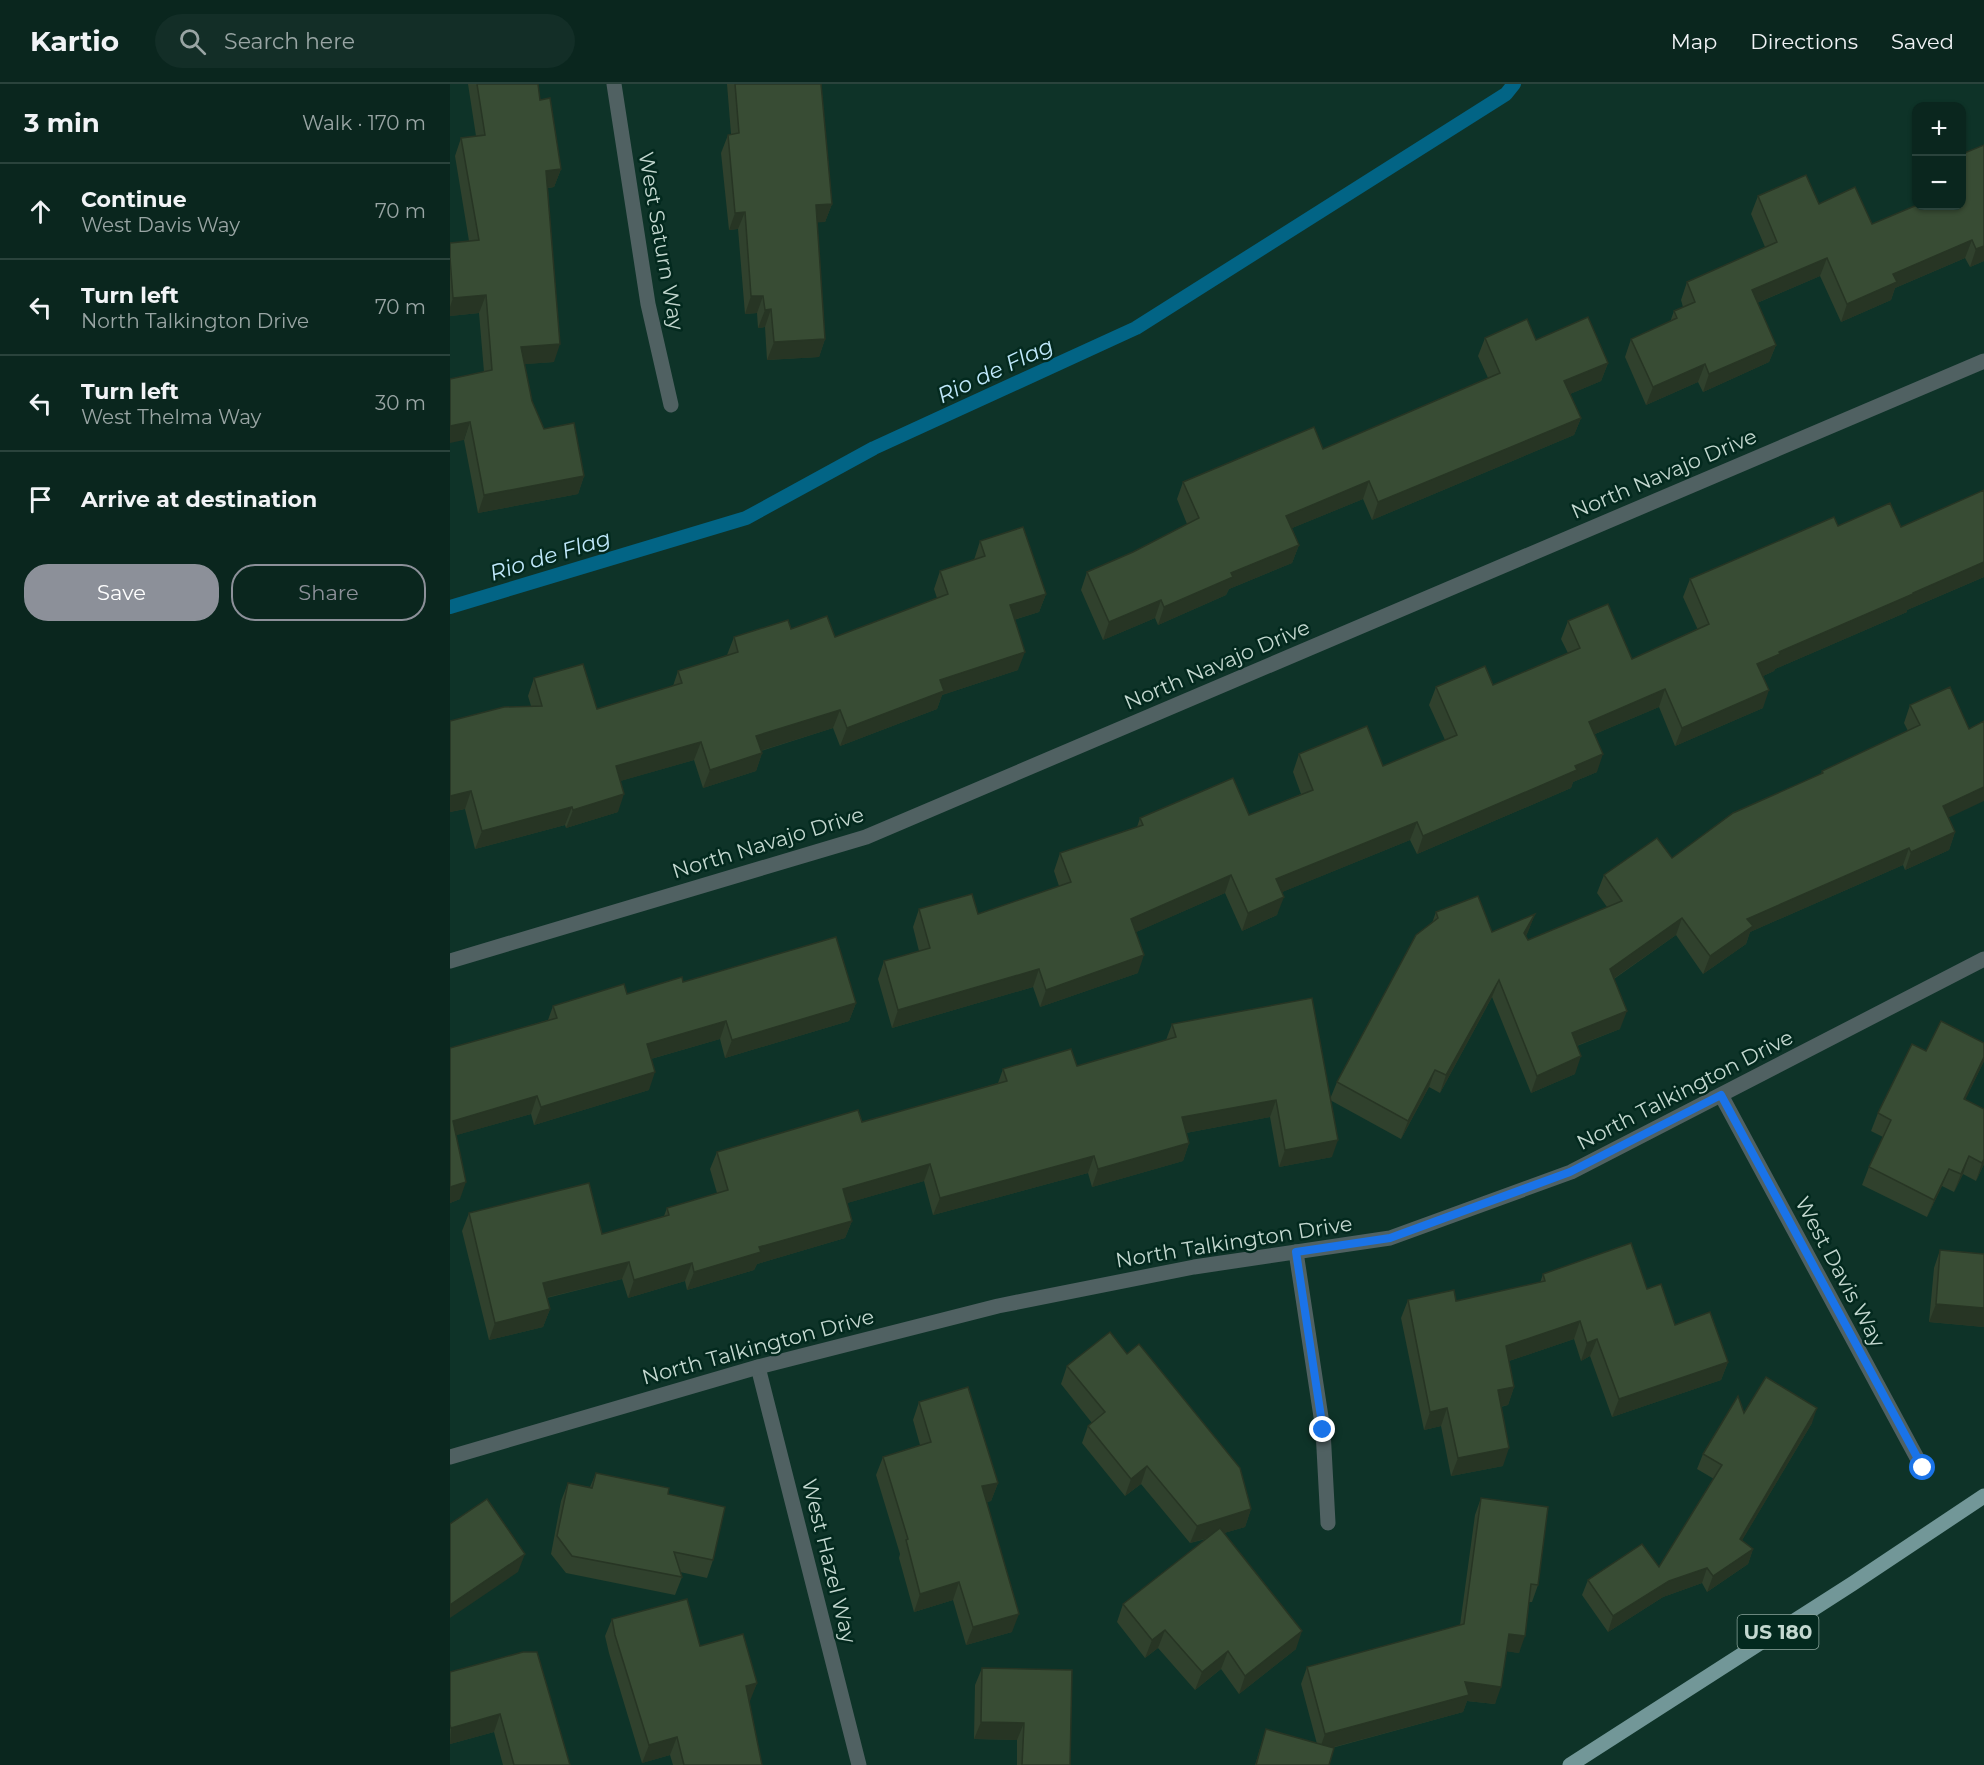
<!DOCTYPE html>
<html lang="en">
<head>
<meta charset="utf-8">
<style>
  body { margin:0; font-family:Montserrat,sans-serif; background:#132e27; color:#f1f3f6 }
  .controls { position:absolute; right:18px; top:18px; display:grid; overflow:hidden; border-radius:12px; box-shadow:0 2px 4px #0004 }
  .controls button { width:54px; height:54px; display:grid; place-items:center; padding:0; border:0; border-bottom:2px solid #2a433c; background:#0a261e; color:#f1f3f6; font:30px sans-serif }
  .stop { position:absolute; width:18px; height:18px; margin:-14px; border:4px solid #1a73e8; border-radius:50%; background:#fff }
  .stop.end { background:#1a73e8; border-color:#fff; box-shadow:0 2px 6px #0008 }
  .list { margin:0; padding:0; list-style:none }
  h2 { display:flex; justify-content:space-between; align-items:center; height:78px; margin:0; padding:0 24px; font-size:26px }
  h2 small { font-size:20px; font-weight:400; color:#99a5a4 }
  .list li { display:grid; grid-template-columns:39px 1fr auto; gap:18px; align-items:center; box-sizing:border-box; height:96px; padding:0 24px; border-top:2px solid #2a433c }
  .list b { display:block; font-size:22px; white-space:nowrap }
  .list p { margin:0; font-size:20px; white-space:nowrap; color:#99a5a4 }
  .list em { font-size:20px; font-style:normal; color:#99a5a4 }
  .actions { display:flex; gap:12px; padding:18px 24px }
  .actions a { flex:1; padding:14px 0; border:2px solid #8c9099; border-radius:24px; text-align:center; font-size:21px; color:#8c9099 }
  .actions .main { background:#8c9099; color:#fff }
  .icon { flex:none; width:33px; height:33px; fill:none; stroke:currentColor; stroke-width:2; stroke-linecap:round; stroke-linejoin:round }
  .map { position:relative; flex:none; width:1534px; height:1681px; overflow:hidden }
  header { display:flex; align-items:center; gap:36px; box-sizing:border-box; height:84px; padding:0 30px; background:#0a261e; border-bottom:2px solid #2a433c }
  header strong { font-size:28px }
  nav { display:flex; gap:33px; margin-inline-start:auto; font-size:21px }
  .search { width:420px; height:54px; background:#132e27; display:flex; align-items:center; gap:15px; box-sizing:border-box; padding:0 21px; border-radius:33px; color:#99a5a4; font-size:22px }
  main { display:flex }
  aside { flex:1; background:#0a261e }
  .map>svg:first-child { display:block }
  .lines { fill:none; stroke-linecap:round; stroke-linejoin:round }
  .stream { stroke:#026485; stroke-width:14 }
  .street { stroke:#506162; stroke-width:15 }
  .primary { stroke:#729798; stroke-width:15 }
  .wall { fill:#30412d }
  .shaded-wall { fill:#273524 }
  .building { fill:#384c34; stroke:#273524; stroke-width:1.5 }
  .route { stroke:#1a73e8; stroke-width:8 }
  .labels { text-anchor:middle; stroke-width:5; stroke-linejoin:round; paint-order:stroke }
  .shield { fill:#03291e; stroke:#8aa49b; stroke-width:1.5 }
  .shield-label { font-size:20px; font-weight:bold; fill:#c4d8d0 }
  .street-label { font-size:21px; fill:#c4d8d0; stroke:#03291e }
  .water-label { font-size:22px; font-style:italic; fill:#c1e9fc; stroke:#03291e }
</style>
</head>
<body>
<header>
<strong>Kartio</strong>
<div class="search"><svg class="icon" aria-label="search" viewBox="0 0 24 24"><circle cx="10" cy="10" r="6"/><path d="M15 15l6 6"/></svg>Search here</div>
<nav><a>Map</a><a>Directions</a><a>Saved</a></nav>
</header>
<main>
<aside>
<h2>3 min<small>Walk · 170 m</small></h2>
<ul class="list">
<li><svg class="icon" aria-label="ahead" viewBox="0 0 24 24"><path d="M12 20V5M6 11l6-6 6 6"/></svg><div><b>Continue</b><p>West Davis Way</p></div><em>70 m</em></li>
<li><svg class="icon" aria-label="left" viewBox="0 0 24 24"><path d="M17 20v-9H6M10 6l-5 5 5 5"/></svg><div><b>Turn left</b><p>North Talkington Drive</p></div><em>70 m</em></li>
<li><svg class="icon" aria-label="left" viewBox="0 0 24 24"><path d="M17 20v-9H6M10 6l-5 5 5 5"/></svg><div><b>Turn left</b><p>West Thelma Way</p></div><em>30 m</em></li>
<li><svg class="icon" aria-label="arrive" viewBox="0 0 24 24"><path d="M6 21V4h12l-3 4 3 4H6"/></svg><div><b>Arrive at destination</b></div></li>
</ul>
<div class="actions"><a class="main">Save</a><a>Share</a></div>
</aside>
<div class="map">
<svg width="1534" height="1681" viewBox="0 0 1534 1681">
  <rect width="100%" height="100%" fill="#0e3328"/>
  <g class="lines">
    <!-- stream -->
    <polyline class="stream" points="0,523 296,434 424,364 686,244 1056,10 1064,0"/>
    <!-- street -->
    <g class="street">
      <polyline points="164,0 198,220 221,321"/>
      <polyline points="0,877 416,753 1534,277"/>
      <polyline points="1271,1011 1473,1385"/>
      <polyline points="846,1168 873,1346 878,1439"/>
      <polyline points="308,1283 409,1681"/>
      <polyline points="0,1373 308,1283 548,1222 744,1183 940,1154 1121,1088 1534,875"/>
    </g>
    <!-- primary -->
    <polyline class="primary" points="1120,1681 1402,1500 1534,1412"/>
  </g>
  <!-- wall -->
  <g class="wall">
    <polygon points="18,0 88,0 90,16 111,85 104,103 98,104 104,278 74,280 82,317 94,345 134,392 128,410 28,429 14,356 34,288 29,229 0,232 0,159 19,157 5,72 11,54 26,52"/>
    <polygon points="277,0 371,0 382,120 375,138 367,138 375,255 369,273 317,276 315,243 308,244 307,229 295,230 288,145 279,146 271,69 278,51 281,50"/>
    <polygon points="1534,61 1534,177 1520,183 1515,174 1445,204 1441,216 1391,238 1370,192 1307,219 1326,261 1319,278 1253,308 1248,298 1196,321 1175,273 1181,255 1220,238 1224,227 1233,223 1231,216 1237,198 1315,163 1301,130 1308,112 1369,120 1422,140 1512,122"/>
    <polygon points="1035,254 1086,256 1158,279 1151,297 1120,310 1131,334 1124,351 922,436 913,415 842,444 849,461 842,479 779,505 776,511 708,541 705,534 653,556 631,506 637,488 683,468 737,440 727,415 733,398 873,365 1038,294 1028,272"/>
    <polygon points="1534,406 1534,493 1457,526 1457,528 1325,585 1324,587 1313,592 1313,624 1225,662 1209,623 1145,650 1147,688 1123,698 1121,704 967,770 960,756 832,808 827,831 792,847 775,809 686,848 688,889 590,923 583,903 442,944 428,895 434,877 469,867 463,843 469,825 528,830 609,802 604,787 610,769 687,743 690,734 799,731 851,710 843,688 849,670 933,682 995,656 979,621 986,603 1043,601 1118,569 1111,555 1118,537 1182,575 1248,546 1233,513 1240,495 1388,442 1451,443"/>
    <polygon points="530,457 596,510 589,528 564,536 568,586 492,611 487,625 390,662 383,644 311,667 312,669 306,687 253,704 244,676 170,697 168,728 116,744 115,741 25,765 15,725 0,728 81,622 78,612 84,594 147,625 223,602 228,587 277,571 284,553 341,545 385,553 487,514 484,505 490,487 524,476"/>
    <polygon points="1500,603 1499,734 1505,748 1499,766 1455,786 1453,781 1300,848 1296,860 1253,890 1226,851 1164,895 1170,945 1127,962 1125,990 1081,1009 1042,913 990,1009 979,1003 951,1055 880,1016 882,1073 829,1083 820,1033 736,1049 739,1059 733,1077 642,1103 638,1089 483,1131 474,1097 397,1119 402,1137 395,1154 307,1180 304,1186 237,1206 235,1197 178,1214 172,1195 97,1214 100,1225 93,1243 39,1256 12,1147 19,1129 152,1150 214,1132 217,1124 267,1109 260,1085 267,1068 412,1038 548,999 553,985 627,982 716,956 722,940 880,1015 887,998 982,839 986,828 1042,848 1085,830 1076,852 1078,856 1157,823 1147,809 1154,791 1222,774 1371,690 1372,687 1458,647 1454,639 1460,621"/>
    <polygon points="233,898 406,919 399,937 275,974 270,955 201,975 199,1006 84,1041 81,1030 6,1051 10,1115 0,1119 0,964 98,936 103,922 177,910"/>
    <polygon points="1534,959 1534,977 1515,1016 1534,1025 1534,1080 1526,1097 1513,1090 1504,1108 1492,1102 1477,1133 1412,1101 1419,1083 1433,1053 1421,1047 1428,1029 1476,967"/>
    <polygon points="1490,1166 1534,1170 1534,1243 1479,1238 1484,1184"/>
    <polygon points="1093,1190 1197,1205 1225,1241 1278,1278 1271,1296 1162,1333 1140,1272 1131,1277 1124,1255 1059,1277 1064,1303 1058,1321 1051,1323 1053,1382 1001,1392 991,1342 974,1346 951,1234 958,1216 1006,1217 1090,1199"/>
    <polygon points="617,1282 801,1425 795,1443 774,1449 846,1565 789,1610 771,1585 745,1606 708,1564 695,1574 667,1538 673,1520 756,1455 740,1459 691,1400 675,1412 632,1359 638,1342 642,1339 611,1300"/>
    <polygon points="469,1318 548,1399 541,1417 537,1418 562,1548 516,1561 503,1516 464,1528 449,1474 450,1470 426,1391 433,1373 470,1361 463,1336"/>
    <polygon points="1294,1329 1362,1339 1292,1456 1303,1465 1298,1480 1257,1508 1252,1499 1213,1513 1158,1548 1132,1511 1138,1496 1209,1483 1264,1395 1247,1385 1253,1370"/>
    <polygon points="146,1389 218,1410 263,1476 257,1494 230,1488 232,1493 225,1511 116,1489 101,1470 111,1417 118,1399 140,1403"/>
    <polygon points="1031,1414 1088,1501 1082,1518 1079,1518 1069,1569 1057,1567 1045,1620 1017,1617 1013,1628 882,1664 879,1681 805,1681 816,1645 867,1660 851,1600 857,1583 1010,1541 1025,1431"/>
    <polygon points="162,1535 250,1562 307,1599 299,1617 312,1681 223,1681 220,1671 192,1679 159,1569 155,1552"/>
    <polygon points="532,1584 620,1681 567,1681 567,1656 524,1655 525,1601"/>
    <polygon points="0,1588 120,1681 53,1681 44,1648 0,1660"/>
  </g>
  <!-- shaded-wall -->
  <g class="shaded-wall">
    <polygon points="111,85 104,103 90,105 96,87"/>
    <polygon points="382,120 375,138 360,139 366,121"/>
    <polygon points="295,128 288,145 279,146 285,129"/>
    <polygon points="1522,156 1515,174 1445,204 1441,216 1391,238 1397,220 1443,190"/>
    <polygon points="1534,162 1534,177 1520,183 1526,165"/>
    <polygon points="1377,174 1370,192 1295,224 1302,206"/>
    <polygon points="36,211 29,229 0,232 0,223 3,214"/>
    <polygon points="301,212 313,212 307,229 295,230"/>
    <polygon points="321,225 315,243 308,244 315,226"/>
    <polygon points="375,255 369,273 317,276 324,258"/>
    <polygon points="110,260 104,278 64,281 71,263"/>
    <polygon points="1326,261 1319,278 1253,308 1259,290"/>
    <polygon points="1158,279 1151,297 1108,315 1114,297"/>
    <polygon points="1255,280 1248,298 1196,321 1203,303"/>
    <polygon points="1131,334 1124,351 922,436 928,418"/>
    <polygon points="20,338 14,356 0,359 0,342"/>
    <polygon points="134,392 128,410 28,429 34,411"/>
    <polygon points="919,397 913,415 830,449 836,432"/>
    <polygon points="849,461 842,479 779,505 776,511 708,541 714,523 781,489"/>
    <polygon points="1534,478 1534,493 1457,526 1457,528 1325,585 1324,587 1300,598 1307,580 1329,568"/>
    <polygon points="596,510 589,528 553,539 560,521"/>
    <polygon points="711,516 705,534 653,556 659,538"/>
    <polygon points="575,568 568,586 492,611 487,625 390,662 397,644 490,596"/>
    <polygon points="1215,605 1209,623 1133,655 1139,638"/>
    <polygon points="1319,606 1313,624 1225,662 1232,644"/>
    <polygon points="390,626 383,644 300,670 306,652"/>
    <polygon points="251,658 244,676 160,700 166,682"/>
    <polygon points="312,669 306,687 253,704 260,686"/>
    <polygon points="1153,670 1147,688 1123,698 1121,704 967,770 973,752 1125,682"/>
    <polygon points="1534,703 1534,717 1487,739 1493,722"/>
    <polygon points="21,707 15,725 0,728 0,712"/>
    <polygon points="174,710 168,728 116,744 123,726"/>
    <polygon points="122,723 115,741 25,765 32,747"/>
    <polygon points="967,738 960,756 820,813 826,795"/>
    <polygon points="1505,748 1499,766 1455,786 1461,768"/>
    <polygon points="1459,764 1453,781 1300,848 1296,860 1253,890 1260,872 1297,835"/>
    <polygon points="781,791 775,809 675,853 681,835"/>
    <polygon points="834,813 827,831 792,847 798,829"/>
    <polygon points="1085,830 1078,848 1068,867 1074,849"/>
    <polygon points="1232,834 1226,851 1153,902 1160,885"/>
    <polygon points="694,871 688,889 590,923 596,906"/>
    <polygon points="589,885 583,903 442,944 448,926"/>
    <polygon points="1049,896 1042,913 990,1009 996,991"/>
    <polygon points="406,919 399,937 275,974 282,956"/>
    <polygon points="1177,927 1170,945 1115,966 1122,949"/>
    <polygon points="276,937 270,955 190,978 197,960"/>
    <polygon points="1131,972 1125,990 1081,1009 1087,992"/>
    <polygon points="1534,973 1534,977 1507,1033 1514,1015"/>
    <polygon points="985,986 979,1003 951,1055 958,1037"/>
    <polygon points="205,988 199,1006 84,1041 91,1023"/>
    <polygon points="87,1012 81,1030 0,1053 3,1037"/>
    <polygon points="826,1016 820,1033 725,1051 732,1033"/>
    <polygon points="888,1056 882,1073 829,1083 835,1066"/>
    <polygon points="739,1059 733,1077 642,1103 648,1085"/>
    <polygon points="644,1072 638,1089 483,1131 490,1114"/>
    <polygon points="1519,1072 1513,1090 1504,1108 1511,1090"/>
    <polygon points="1534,1075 1534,1080 1526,1097 1532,1079"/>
    <polygon points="480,1080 474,1097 387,1122 393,1105"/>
    <polygon points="1499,1085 1492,1102 1477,1133 1484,1116"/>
    <polygon points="16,1098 10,1115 0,1119 0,1103"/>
    <polygon points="402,1137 395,1154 307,1180 304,1186 237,1206 244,1188 309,1163"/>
    <polygon points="179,1178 172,1195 86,1216 93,1199"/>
    <polygon points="242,1179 235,1197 178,1214 184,1196"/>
    <polygon points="1486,1220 1534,1224 1534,1243 1479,1238"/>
    <polygon points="100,1225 93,1243 39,1256 45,1239"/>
    <polygon points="1130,1237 1124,1255 1050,1280 1056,1262"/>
    <polygon points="1147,1255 1140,1272 1131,1277 1137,1259"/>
    <polygon points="1278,1278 1271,1296 1162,1333 1169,1315"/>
    <polygon points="1064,1303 1058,1321 1041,1324 1048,1306"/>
    <polygon points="997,1324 991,1342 974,1346 980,1328"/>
    <polygon points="1367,1324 1362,1339 1284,1470 1290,1455"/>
    <polygon points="1059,1364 1053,1382 1001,1392 1008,1374"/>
    <polygon points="697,1382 691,1400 675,1412 681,1395"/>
    <polygon points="548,1399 541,1417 526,1420 532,1402"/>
    <polygon points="801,1425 795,1443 740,1459 747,1442"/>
    <polygon points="1303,1465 1298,1480 1257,1508 1263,1492"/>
    <polygon points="75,1470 68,1488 0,1534 0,1521"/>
    <polygon points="1257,1484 1252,1499 1213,1513 1158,1548 1163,1532 1219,1497"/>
    <polygon points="509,1498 503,1516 464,1528 470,1510"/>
    <polygon points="569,1530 562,1548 516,1561 523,1543"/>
    <polygon points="715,1546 708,1564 695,1574 702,1556"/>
    <polygon points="852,1547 846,1565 789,1610 795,1592"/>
    <polygon points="1059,1550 1075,1552 1069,1569 1053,1567"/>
    <polygon points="778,1567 771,1585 745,1606 752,1588"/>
    <polygon points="1015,1598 1051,1603 1045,1620 1017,1617 1013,1628 869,1667 875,1650"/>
    <polygon points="307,1599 300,1617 290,1620 296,1602"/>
    <polygon points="50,1630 44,1648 0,1660 1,1644"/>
    <polygon points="531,1638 574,1639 567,1656 524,1655"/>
    <polygon points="227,1653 220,1671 192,1679 199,1661"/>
  </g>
  <!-- building -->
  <g class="building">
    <polygon points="27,0 88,0 90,16 100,14 111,85 96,87 110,260 71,263 82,317 94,345 124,339 134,392 34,411 20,338 0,342 0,295 42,286 36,211 3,214 0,174 0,159 29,156 11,54 35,51"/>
    <polygon points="285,0 371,0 382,120 366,121 375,255 324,258 321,225 315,226 313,212 301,212 295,128 285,129 278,51 289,49"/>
    <polygon points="1534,61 1534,162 1526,165 1522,156 1443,190 1447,198 1397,220 1377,174 1302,206 1326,261 1259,290 1255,280 1203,303 1181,255 1227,234 1224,227 1245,218 1237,198 1327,158 1308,112 1356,91 1369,120 1405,103 1422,140 1467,121 1512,122 1512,70"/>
    <polygon points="1138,233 1158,279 1114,297 1131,334 928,418 919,397 836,432 849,461 781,489 783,493 714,523 711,516 659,538 637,488 683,468 749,434 733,398 864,343 873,365 1050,289 1035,254 1077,235 1086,256"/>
    <polygon points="1534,406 1534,478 1463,509 1463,510 1329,568 1330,570 1307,580 1319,606 1232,644 1215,605 1139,638 1153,670 1125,682 1127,686 973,752 967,738 826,795 834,813 798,829 781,791 681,835 694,871 596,906 589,885 448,926 434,877 480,864 469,825 522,810 528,830 621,798 610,769 693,741 690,734 783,694 799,731 863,706 849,670 917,642 933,682 1007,651 986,603 1035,582 1043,601 1130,564 1118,537 1158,520 1182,575 1259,540 1240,495 1384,433 1388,442 1440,419 1451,443"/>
    <polygon points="573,443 596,510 560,521 575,568 490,596 494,607 397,644 390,626 306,652 312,669 260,686 251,658 166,682 174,710 123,726 122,723 32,747 21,707 0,712 0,637 54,623 92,622 84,594 133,580 147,625 232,599 228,587 288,568 284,553 338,536 341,545 377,532 385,553 498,510 490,487 535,472 530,457"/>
    <polygon points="1500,603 1519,645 1534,637 1534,703 1493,722 1505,748 1461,768 1459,764 1297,835 1303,842 1260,872 1232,834 1160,885 1177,927 1122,949 1131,972 1087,992 1049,896 996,991 985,986 958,1037 887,998 966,851 988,834 986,828 1028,812 1042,848 1085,830 1074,849 1078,856 1172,817 1154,791 1207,754 1222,774 1283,729 1373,689 1372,687 1470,641 1460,621"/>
    <polygon points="386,853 406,919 282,956 276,937 197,960 205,988 91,1023 87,1012 3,1037 16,1098 0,1103 0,964 107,934 103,922 174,900 177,910 232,893 233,898"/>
    <polygon points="862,914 888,1056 835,1066 826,1016 732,1033 739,1059 648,1085 644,1072 490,1114 480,1080 393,1105 402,1137 309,1163 311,1168 244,1188 242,1179 184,1196 179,1178 93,1199 100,1225 45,1239 19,1129 139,1099 152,1150 219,1131 217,1124 278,1106 267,1068 408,1026 412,1038 557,997 553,985 621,965 627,982 726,953 722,940"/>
    <polygon points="1491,937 1534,959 1534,973 1514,1015 1534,1025 1534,1075 1532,1079 1519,1072 1511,1090 1499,1085 1484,1116 1419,1083 1441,1036 1428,1029 1462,960 1476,967"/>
    <polygon points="1181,1159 1197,1205 1211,1200 1225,1241 1260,1228 1278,1278 1169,1315 1147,1255 1137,1259 1130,1237 1056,1262 1064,1303 1048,1306 1059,1364 1008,1374 997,1324 980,1328 958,1216 1004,1206 1006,1217 1095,1197 1093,1190"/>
    <polygon points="1490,1166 1534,1170 1534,1224 1486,1220"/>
    <polygon points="660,1248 677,1270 689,1260 790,1384 801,1425 747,1442 697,1382 681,1395 638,1342 655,1328 617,1282"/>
    <polygon points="1316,1293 1367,1324 1290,1455 1303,1465 1263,1492 1257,1484 1219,1497 1163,1532 1138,1496 1192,1460 1209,1483 1272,1381 1253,1370 1288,1312 1294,1329"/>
    <polygon points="518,1303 548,1399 532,1402 569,1530 523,1543 509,1498 470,1510 456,1456 458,1455 433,1373 481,1358 469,1318"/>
    <polygon points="146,1389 219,1404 218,1410 275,1423 263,1476 224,1468 232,1493 122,1472 107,1452 118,1399 142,1404"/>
    <polygon points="1031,1414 1098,1423 1088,1501 1081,1500 1075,1552 1059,1550 1051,1603 1015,1598 1019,1611 875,1650 857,1583 1014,1540"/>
    <polygon points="37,1415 75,1470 0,1521 0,1440"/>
    <polygon points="770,1444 852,1547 795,1592 778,1567 752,1588 715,1546 702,1556 673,1520"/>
    <polygon points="237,1515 250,1562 293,1550 307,1599 296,1602 312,1681 234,1681 227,1653 199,1661 165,1551 162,1535"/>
    <polygon points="73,1568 87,1568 120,1681 64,1681 50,1630 1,1644 0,1641 0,1588"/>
    <polygon points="532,1584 622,1586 620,1681 572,1681 574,1639 531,1638"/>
    <polygon points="816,1645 884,1664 879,1681 806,1681"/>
  </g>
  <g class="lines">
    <!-- route -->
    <polyline class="route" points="873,1346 846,1168 940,1154 1120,1088 1271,1011 1473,1384"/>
  </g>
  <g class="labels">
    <!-- shield labels -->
    <rect class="shield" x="1287.5" y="1531" width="81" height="34" rx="4.5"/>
    <g class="shield-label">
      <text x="1328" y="1555">US 180</text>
    </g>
    <!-- street labels -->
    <g class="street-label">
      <text transform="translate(211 157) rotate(80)" y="7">West Saturn Way</text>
      <text transform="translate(1214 390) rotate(-23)" y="7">North Navajo Drive</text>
      <text transform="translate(767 581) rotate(-23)" y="7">North Navajo Drive</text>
      <text transform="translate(318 759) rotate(-17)" y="7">North Navajo Drive</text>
      <text transform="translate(1235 1006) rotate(-27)" y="7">North Talkington Drive</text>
      <text transform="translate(784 1158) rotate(-9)" y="7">North Talkington Drive</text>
      <text transform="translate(1390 1188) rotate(62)" y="7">West Davis Way</text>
      <text transform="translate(308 1263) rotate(-15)" y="7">North Talkington Drive</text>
      <text transform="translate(379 1477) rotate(76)" y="7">West Hazel Way</text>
    </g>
    <!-- water labels -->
    <g class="water-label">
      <text transform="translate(545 286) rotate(-25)" y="8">Rio de Flag</text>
      <text transform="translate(100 471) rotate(-17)" y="8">Rio de Flag</text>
    </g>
  </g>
</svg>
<div class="controls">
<button>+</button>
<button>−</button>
</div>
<div class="stop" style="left:1473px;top:1384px"></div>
<div class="stop end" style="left:873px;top:1346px"></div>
</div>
</main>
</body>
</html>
